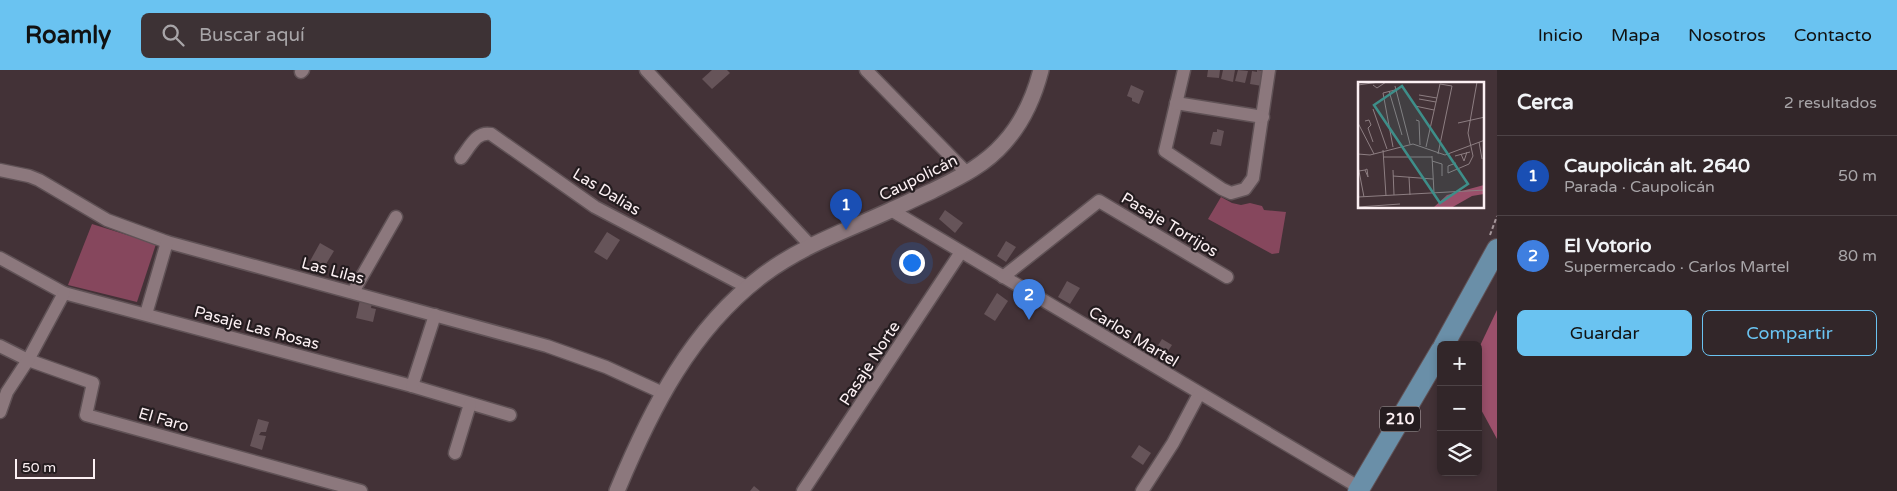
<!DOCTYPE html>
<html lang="es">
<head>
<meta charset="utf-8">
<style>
  body { margin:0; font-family:"Varela Round",sans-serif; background:#3d3235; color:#f1f3f6 }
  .controls { position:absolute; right:15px; bottom:15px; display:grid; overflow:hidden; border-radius:8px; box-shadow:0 2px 8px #0003 }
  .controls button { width:45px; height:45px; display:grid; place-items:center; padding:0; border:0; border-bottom:1px solid #4d4346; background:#322629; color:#f1f3f6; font:25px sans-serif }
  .scale { position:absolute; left:15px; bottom:12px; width:80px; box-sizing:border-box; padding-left:5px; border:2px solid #fcf0f3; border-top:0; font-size:14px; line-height:18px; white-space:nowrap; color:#fcf0f3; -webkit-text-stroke:4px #241c1f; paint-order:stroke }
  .you { position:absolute; left:911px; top:192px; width:18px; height:18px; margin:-12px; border:4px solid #fff; border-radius:50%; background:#1a73e8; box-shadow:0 0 0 8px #1a73e833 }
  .badge { display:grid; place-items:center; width:32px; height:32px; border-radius:50%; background:#6ac3f1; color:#fff; font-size:16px; font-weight:700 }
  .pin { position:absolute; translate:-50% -41px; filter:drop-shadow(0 1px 2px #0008) }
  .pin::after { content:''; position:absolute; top:26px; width:18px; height:15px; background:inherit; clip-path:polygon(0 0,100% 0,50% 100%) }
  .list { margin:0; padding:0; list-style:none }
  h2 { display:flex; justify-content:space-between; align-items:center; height:65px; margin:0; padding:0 20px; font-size:21px }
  h2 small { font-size:16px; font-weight:400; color:#a8a5a8 }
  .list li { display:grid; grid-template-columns:32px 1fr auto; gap:15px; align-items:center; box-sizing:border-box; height:80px; padding:0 20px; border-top:1px solid #4d4346 }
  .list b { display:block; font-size:19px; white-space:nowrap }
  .list p { margin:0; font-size:16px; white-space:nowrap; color:#a8a5a8 }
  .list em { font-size:16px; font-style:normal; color:#a8a5a8 }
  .actions { display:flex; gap:10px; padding:15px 20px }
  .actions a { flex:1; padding:11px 0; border:1px solid #6ac3f1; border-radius:8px; text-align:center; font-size:18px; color:#6ac3f1 }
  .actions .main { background:#6ac3f1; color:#111 }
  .icon { flex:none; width:28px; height:28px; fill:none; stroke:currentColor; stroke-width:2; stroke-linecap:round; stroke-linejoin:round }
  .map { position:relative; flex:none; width:1497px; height:421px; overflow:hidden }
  header { display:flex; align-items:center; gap:30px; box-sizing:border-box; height:70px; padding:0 25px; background:#6ac3f1; color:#111 }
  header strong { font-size:24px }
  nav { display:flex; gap:28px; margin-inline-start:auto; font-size:18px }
  .search { width:350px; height:45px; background:#3d3235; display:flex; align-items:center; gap:12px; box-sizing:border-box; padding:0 18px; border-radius:8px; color:#a8a5a8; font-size:19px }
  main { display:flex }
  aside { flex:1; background:#322629 }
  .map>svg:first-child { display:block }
  .green { fill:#86475d }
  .forest { fill:#9b506b }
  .building { fill:#665459 }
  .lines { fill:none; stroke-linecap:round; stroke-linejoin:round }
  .minor-casing { stroke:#605256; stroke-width:15 }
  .tertiary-casing { stroke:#605256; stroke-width:18 }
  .primary-casing { stroke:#605256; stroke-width:22 }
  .path { stroke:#a4969a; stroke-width:2; stroke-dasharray:4 2.5; stroke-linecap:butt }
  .minor { stroke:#8c787d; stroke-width:12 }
  .tertiary { stroke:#8c787d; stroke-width:15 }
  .primary { stroke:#6a8fa8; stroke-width:20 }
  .labels { text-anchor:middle; stroke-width:4.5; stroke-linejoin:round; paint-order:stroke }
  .shield { fill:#241c1f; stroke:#bbb0b3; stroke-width:1 }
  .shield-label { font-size:15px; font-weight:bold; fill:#fcf0f3 }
  .street-label { font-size:16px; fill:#fcf0f3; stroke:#241c1f }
  .inset-road { fill:none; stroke:#8d7e82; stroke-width:1 }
  .view { fill:#3e8e89; fill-opacity:0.15; stroke:#3e8e89; stroke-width:2.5 }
  .inset-edge { fill:none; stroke:#fcf0f3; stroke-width:2.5 }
</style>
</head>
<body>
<header>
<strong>Roamly</strong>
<div class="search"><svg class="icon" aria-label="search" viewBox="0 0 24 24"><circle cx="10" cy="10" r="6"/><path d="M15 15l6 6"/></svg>Buscar aquí</div>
<nav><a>Inicio</a><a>Mapa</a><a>Nosotros</a><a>Contacto</a></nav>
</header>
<main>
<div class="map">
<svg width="1497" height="421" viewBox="0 0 1497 421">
  <rect width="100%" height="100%" fill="#433237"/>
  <!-- green -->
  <g class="green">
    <polygon points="1221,127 1232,133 1241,135 1250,133 1262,136 1264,140 1286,142 1279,183 1272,184 1208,149"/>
    <polygon points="92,154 156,174 137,232 68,215"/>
  </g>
  <!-- forest -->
  <polygon class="forest" points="1497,240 1497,369 1478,334 1478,280"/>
  <!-- building -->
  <g class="building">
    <polygon points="712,0 727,0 730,3 712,19 702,9"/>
    <polygon points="1208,0 1220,0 1219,8 1207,7"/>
    <polygon points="1223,0 1235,0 1233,12 1221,9"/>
    <polygon points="1238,0 1248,1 1245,13 1235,11"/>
    <polygon points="1257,0 1264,1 1262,16 1250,14 1252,1 1257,2"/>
    <polygon points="1131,15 1144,21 1139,34 1132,31 1132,28 1127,26"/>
    <polygon points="1217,59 1224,61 1221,76 1210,74 1213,62 1217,62"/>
    <polygon points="945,140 963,153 955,163 939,149"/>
    <polygon points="607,162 620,170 607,190 594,182"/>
    <polygon points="1006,171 1016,177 1006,192 997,186"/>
    <polygon points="320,173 334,181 323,199 310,191"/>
    <polygon points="1067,211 1080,218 1070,234 1058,227"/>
    <polygon points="997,223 1008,231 995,251 984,244"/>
    <polygon points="360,230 372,233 371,238 376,239 373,252 356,248"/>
    <polygon points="1162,269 1172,275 1164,287 1154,282"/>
    <polygon points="258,349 269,352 266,362 261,362 259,365 266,366 262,380 250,376"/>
    <polygon points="1139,375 1151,383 1143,395 1131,387"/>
    <polygon points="754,416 760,421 750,421"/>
  </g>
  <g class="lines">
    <defs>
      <g id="minor">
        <polyline points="646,0 810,175"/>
        <polyline points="866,0 967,103"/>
        <polyline points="1184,0 1165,81 1222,119 1231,123 1245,119 1253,108 1269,0"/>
        <polyline points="301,2 303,0"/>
        <polyline points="1176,33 1263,47"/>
        <path d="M461 88C470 77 476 61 491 64L595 137 747 217"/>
        <polyline points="0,100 29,106 39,110 107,150 167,172 547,276 606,297 663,323"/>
        <polyline points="891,140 1360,418"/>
        <polyline points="0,188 64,223 412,316 510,345"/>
        <polyline points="1003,207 1099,131 1227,207"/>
        <polyline points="353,222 396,147"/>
        <polyline points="146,244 167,172"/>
        <polyline points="0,276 28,290 93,313 86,345 361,421"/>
        <polyline points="412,316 435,245"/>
        <polyline points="0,342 7,322 28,290 64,223"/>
        <polyline points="455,383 470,334"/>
        <polyline points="803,421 961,182"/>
        <polyline points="1142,421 1173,373 1199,324"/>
      </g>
      <path id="tertiary" d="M617 421C651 339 691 259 763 205 803 175 846 161 891 140 905 134 918 127 932 121 958 108 984 96 1004 73 1023 52 1034 27 1041 0"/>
      <g id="primary">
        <polyline points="1444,275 1497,179"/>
        <polyline points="1358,421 1441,280"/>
      </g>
    </defs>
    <!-- minor casing -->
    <use href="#minor" class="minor-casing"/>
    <!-- tertiary casing -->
    <use href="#tertiary" class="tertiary-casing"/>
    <!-- primary casing -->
    <use href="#primary" class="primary-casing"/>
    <!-- path -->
    <polyline class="path" points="1490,165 1497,146"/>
    <!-- minor -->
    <use href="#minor" class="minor"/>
    <!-- tertiary -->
    <use href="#tertiary" class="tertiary"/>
    <!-- primary -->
    <use href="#primary" class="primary"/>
  </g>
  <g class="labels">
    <!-- shield labels -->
    <rect class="shield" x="1380" y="336.5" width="40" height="25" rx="4"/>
    <g class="shield-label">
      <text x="1400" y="354">210</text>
    </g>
    <!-- street labels -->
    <g class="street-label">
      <text transform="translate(918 107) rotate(-26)" y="6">Caupolicán</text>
      <text transform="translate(607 121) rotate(31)" y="6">Las Dalias</text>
      <text transform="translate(1170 154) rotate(31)" y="6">Pasaje Torrijos</text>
      <text transform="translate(333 200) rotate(15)" y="6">Las Lilas</text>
      <text transform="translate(257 257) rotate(15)" y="6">Pasaje Las Rosas</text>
      <text transform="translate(1134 266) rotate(31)" y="6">Carlos Martel</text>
      <text transform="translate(869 293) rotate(-57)" y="6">Pasaje Norte</text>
      <text transform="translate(164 349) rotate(16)" y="6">El Faro</text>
    </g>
  </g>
  <!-- overview -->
  <g transform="translate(1358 12)">
    <rect width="126" height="126" fill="#433237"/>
    <path d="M126 103V112L114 114 93 126H75L89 113Z" fill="#9b506b"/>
    <path class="inset-road" d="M0 3 21 0M15 3 19 6 28 0M37 4 52 62M31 9 44 53M61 13 79 16M61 17 78 20M57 24 76 28M15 27 29 67M58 38 61 39 62 63M7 39 11 38 13 43 10 46 15 60M0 41 16 72M100 41 127 35M121 60 124 77M35 65 25 11 37 8M68 65 82 2 94 4 80 72M25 68 28 114M0 72 12 73 55 62 87 73 127 58M103 72 106 79 109 70M74 74 76 111M97 74 112 70M26 75H74M74 79 84 82V94M98 81 90 84V91L111 82 115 74 110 51 119 0M0 84 6 115M35 88 36 113M1 89 7 88 9 87 10 95 7 88M35 94 75 97M51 95 52 113M0 115 127 108M0 125 42 122"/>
    <path class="view" d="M44 4 110 102 82 121 16 23Z"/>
    <rect width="126" height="126" class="inset-edge"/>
  </g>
</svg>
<div class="controls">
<button>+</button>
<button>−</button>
<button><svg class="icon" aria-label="layers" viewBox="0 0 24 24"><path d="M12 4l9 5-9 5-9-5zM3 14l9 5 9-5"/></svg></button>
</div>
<div class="scale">50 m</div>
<div class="you"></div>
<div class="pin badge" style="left:846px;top:160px;background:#1a4fb4">1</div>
<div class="pin badge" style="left:1029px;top:250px;background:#3f7fe0">2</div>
</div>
<aside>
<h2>Cerca<small>2 resultados</small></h2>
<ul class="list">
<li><span class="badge" style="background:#1a4fb4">1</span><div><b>Caupolicán alt. 2640</b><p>Parada · Caupolicán</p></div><em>50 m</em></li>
<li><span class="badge" style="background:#3f7fe0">2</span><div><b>El Votorio</b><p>Supermercado · Carlos Martel</p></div><em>80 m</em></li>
</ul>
<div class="actions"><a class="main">Guardar</a><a>Compartir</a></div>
</aside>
</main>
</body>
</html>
